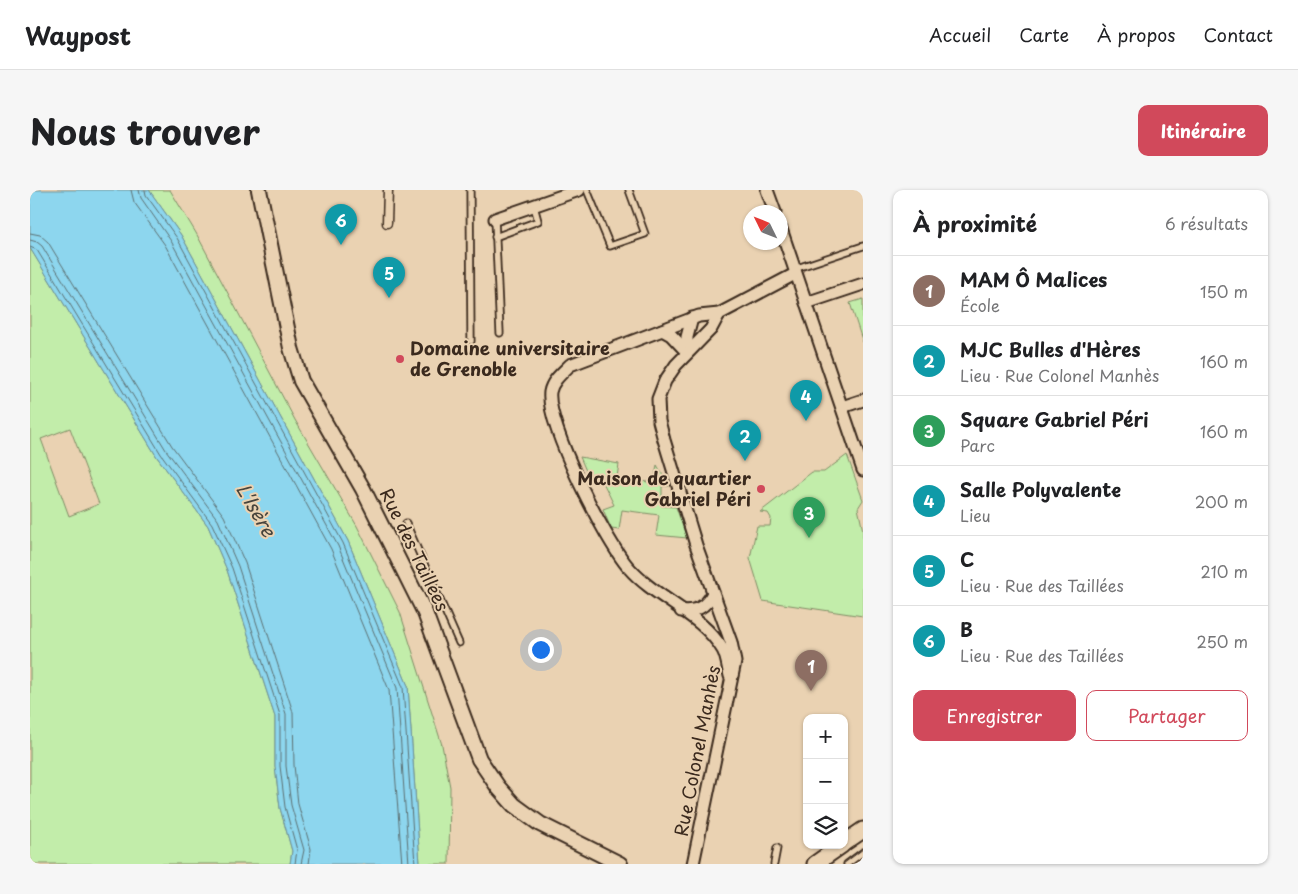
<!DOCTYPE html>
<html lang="fr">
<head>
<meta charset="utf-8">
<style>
  body { margin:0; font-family:"Playpen Sans",sans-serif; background:#f6f6f6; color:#202124 }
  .controls { position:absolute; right:15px; bottom:15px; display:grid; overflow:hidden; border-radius:10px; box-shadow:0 1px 4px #0004 }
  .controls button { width:45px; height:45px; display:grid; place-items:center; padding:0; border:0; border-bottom:1px solid #e0e0e0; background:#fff; color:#202124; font:25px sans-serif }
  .compass { position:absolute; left:713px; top:15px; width:45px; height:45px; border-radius:50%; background:#fff; box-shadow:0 1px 4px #0004; rotate:313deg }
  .you { position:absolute; left:510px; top:459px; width:18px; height:18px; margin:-12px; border:4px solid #fff; border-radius:50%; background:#1a73e8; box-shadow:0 0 0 8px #1a73e833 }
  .badge { display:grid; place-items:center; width:32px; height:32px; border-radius:50%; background:#d1495b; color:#fff; font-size:16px; font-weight:700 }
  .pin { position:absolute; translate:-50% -41px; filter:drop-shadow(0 1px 2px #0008) }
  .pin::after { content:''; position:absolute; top:26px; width:18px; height:15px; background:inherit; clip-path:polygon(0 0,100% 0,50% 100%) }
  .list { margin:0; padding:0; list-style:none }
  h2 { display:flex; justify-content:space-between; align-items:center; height:65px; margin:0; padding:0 20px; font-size:21px }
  h2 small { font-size:16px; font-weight:400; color:#757577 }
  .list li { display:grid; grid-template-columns:32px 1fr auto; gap:15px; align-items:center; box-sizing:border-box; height:70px; padding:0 20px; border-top:1px solid #e0e0e0 }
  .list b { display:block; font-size:19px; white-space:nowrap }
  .list p { margin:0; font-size:16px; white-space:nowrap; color:#757577 }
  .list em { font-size:16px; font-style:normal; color:#757577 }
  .actions { display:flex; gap:10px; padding:15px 20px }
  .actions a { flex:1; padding:11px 0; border:1px solid #d1495b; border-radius:10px; text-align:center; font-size:18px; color:#d1495b }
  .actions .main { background:#d1495b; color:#fff }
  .icon { flex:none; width:28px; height:28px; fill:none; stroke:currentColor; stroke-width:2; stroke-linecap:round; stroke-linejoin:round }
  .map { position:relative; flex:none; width:833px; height:674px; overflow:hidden; border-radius:10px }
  header { display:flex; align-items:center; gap:30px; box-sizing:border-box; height:70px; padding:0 25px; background:#fff; border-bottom:1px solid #e0e0e0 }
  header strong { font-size:24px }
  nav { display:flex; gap:28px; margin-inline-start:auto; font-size:18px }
  .intro { display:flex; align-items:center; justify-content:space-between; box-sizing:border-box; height:120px; padding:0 30px }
  h1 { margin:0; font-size:35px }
  .button { padding:12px 22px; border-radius:10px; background:#d1495b; color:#fff; font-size:18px; font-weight:700 }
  main { display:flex; gap:30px; padding:0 30px }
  aside { flex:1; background:#fff; border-radius:10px; box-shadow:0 1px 4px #0004 }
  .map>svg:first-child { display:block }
  .green { fill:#c2edaa; stroke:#7e8c64; fill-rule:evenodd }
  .water { fill:#8dd6ee; stroke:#6c919b }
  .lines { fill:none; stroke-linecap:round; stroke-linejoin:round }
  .shore { stroke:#5c6f71; stroke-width:1 }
  .service-casing { stroke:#3b2a1e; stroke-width:9 }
  .pedestrian-casing { stroke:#3b2a1e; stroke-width:11 }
  .minor-casing { stroke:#3b2a1e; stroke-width:15 }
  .tertiary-casing { stroke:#3b2a1e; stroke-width:18 }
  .secondary-casing { stroke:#3b2a1e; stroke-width:19 }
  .service { stroke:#ead2b2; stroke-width:5.5 }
  .pedestrian { stroke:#ead2b2; stroke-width:8 }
  .minor { stroke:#ead2b2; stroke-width:11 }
  .tertiary { stroke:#ead2b2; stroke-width:14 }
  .secondary { stroke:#ead2b2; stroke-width:15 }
  .tram { stroke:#3b2a1e; stroke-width:1 }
  .poi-dot { fill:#d1495b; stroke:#ead2b2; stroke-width:2 }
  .labels { text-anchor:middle; stroke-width:4; stroke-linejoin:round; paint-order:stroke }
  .poi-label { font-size:18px; font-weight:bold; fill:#3b2a1e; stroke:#ead2b2; text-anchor:start }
  .street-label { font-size:18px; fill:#3b2a1e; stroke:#ead2b2 }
  .water-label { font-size:19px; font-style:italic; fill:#47443d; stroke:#ead2b2 }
</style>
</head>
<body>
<header>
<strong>Waypost</strong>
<nav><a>Accueil</a><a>Carte</a><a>À propos</a><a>Contact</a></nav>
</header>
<div class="intro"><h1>Nous trouver</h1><a class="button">Itinéraire</a></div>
<main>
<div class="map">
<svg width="833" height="674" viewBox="0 0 833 674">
  <rect width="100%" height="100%" fill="#ead2b2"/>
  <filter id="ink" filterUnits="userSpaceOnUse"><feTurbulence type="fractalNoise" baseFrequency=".02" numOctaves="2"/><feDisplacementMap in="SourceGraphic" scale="10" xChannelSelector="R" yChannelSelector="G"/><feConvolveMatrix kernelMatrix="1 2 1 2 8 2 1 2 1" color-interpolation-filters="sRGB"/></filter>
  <g filter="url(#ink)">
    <!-- green -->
    <g class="green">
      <polygon points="119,0 140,0 166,43 265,230 327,336 370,422 412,555 420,597 419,674 390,674 378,496 318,351 151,45"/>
      <path d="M0 58 127 267 178 336 197 380 245 527V576L250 618 262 661 260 674H0ZM40 238 69 314 39 326 11 249Z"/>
      <polygon points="833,109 833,153 820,113"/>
      <polygon points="817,265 833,310 828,318 833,341 833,426 733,411 720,368 727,336 740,336 741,328 738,323 730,322 782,282 794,282"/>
      <polygon points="550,267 589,274 587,287 624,293 627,275 639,296 632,296 632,316 646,317 657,348 626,345 629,325 592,320 589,340 581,339 573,319 584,315 570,286 560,290"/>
    </g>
    <!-- water -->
    <polygon class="water" points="0,0 119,0 151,45 318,351 378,496 390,674 260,674 262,661 250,618 245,576 245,527 197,380 178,336 127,267 0,58"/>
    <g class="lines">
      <!-- shore -->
      <g class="shore">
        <polyline points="101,0 104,12 135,55 301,359 359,500 372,674"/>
        <polyline points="109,0 111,8 141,51 308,356 367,498 379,674"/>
        <polyline points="115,0 116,5 147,48 313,353 373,497 385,674"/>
        <polyline points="0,43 10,45 18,52 142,256 194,326 215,373 263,522 264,575 268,614 281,659 279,674"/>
        <polyline points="0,50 7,52 12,56 136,260 188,330 208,376 256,524 256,576 261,615 274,660 271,674"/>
        <polyline points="0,57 7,60 131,264 182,334 202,378 250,525 250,576 255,617 267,660 265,674"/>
      </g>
      <defs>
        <g id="service">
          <polyline points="440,0 441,151"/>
          <polyline points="557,0 580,56 615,44 599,0"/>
          <polyline points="465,29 470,143"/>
          <polyline points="465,47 508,31 504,16"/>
          <polyline points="764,79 833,56"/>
          <polyline points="376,333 429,453"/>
          <polyline points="744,674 747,658"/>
          <polyline points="817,674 833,662"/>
        </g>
        <polyline id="pedestrian" points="357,33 358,0"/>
        <g id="minor">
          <polyline points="737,0 745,22"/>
          <polyline points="465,29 549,0"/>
          <polyline points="751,39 833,280"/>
          <polyline points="776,113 833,94"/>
          <path d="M689 124 669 126 540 175C532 183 522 191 520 202 516 235 576 352 599 378 626 409 672 424 693 460 697 467 698 478 700 486"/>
          <polyline points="632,140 641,145 657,162"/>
          <polyline points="657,162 657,147 662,128"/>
          <polyline points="812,217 833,210"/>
          <path d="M651 421C667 421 675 418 683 403"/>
          <polyline points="663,674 705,472 701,452 666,355 634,250 629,231 628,209 635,191 646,175 681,139 689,124 765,84"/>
        </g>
        <polyline id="tertiary" points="229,0 261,158 271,191 333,299 395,423 449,569 468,597 484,615 510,634 590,674"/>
        <g id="secondary">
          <polyline points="814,653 833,640"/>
          <polyline points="785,674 812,655"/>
        </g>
      </defs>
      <!-- service casing -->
      <use href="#service" class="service-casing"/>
      <!-- pedestrian casing -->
      <use href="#pedestrian" class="pedestrian-casing"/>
      <!-- minor casing -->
      <use href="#minor" class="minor-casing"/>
      <!-- tertiary casing -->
      <use href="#tertiary" class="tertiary-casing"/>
      <!-- secondary casing -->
      <use href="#secondary" class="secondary-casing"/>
      <!-- service -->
      <use href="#service" class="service"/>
      <!-- pedestrian -->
      <use href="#pedestrian" class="pedestrian"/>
      <!-- minor -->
      <use href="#minor" class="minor"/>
      <!-- tertiary -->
      <use href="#tertiary" class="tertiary"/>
      <!-- secondary -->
      <use href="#secondary" class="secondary"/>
      <!-- tram -->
      <polyline class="tram" points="813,674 833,659"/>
    </g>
  </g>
  <!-- markers -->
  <g class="poi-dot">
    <circle cx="370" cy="169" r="5"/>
    <circle cx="731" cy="299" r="5"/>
  </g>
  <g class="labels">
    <!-- poi labels -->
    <g class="poi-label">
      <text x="380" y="165">Domaine universitaire<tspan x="380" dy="21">de Grenoble</tspan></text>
      <text x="721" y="295" text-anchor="end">Maison de quartier<tspan x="721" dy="21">Gabriel Péri</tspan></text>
    </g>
    <!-- street labels -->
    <g class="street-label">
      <text transform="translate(384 360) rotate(64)" y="6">Rue des Taillées</text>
      <text transform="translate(668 561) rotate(-79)" y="6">Rue Colonel Manhès</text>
    </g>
    <!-- water labels -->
    <g class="water-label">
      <text transform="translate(226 320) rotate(60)" y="7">L'Isère</text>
    </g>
  </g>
</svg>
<div class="controls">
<button>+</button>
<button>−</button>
<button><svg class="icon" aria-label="layers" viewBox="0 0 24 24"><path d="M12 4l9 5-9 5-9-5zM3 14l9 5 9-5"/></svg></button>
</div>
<svg class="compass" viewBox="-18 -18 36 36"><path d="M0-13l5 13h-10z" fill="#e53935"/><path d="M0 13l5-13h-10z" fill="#757577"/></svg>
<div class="you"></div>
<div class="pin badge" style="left:781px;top:501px;background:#8d6e63">1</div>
<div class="pin badge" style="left:715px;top:271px;background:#0f9aa8">2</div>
<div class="pin badge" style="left:779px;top:348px;background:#2e9e5b">3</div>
<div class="pin badge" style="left:776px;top:231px;background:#0f9aa8">4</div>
<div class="pin badge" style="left:359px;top:108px;background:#0f9aa8">5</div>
<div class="pin badge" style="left:311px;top:55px;background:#0f9aa8">6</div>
</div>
<aside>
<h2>À proximité<small>6 résultats</small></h2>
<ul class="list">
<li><span class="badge" style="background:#8d6e63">1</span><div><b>MAM Ô Malices</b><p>École</p></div><em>150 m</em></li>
<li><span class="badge" style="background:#0f9aa8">2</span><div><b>MJC Bulles d'Hères</b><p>Lieu · Rue Colonel Manhès</p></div><em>160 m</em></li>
<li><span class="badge" style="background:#2e9e5b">3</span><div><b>Square Gabriel Péri</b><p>Parc</p></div><em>160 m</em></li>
<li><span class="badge" style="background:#0f9aa8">4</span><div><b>Salle Polyvalente</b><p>Lieu</p></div><em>200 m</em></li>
<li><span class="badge" style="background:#0f9aa8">5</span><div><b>C</b><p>Lieu · Rue des Taillées</p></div><em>210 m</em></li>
<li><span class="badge" style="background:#0f9aa8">6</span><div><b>B</b><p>Lieu · Rue des Taillées</p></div><em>250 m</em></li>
</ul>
<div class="actions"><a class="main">Enregistrer</a><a>Partager</a></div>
</aside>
</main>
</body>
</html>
